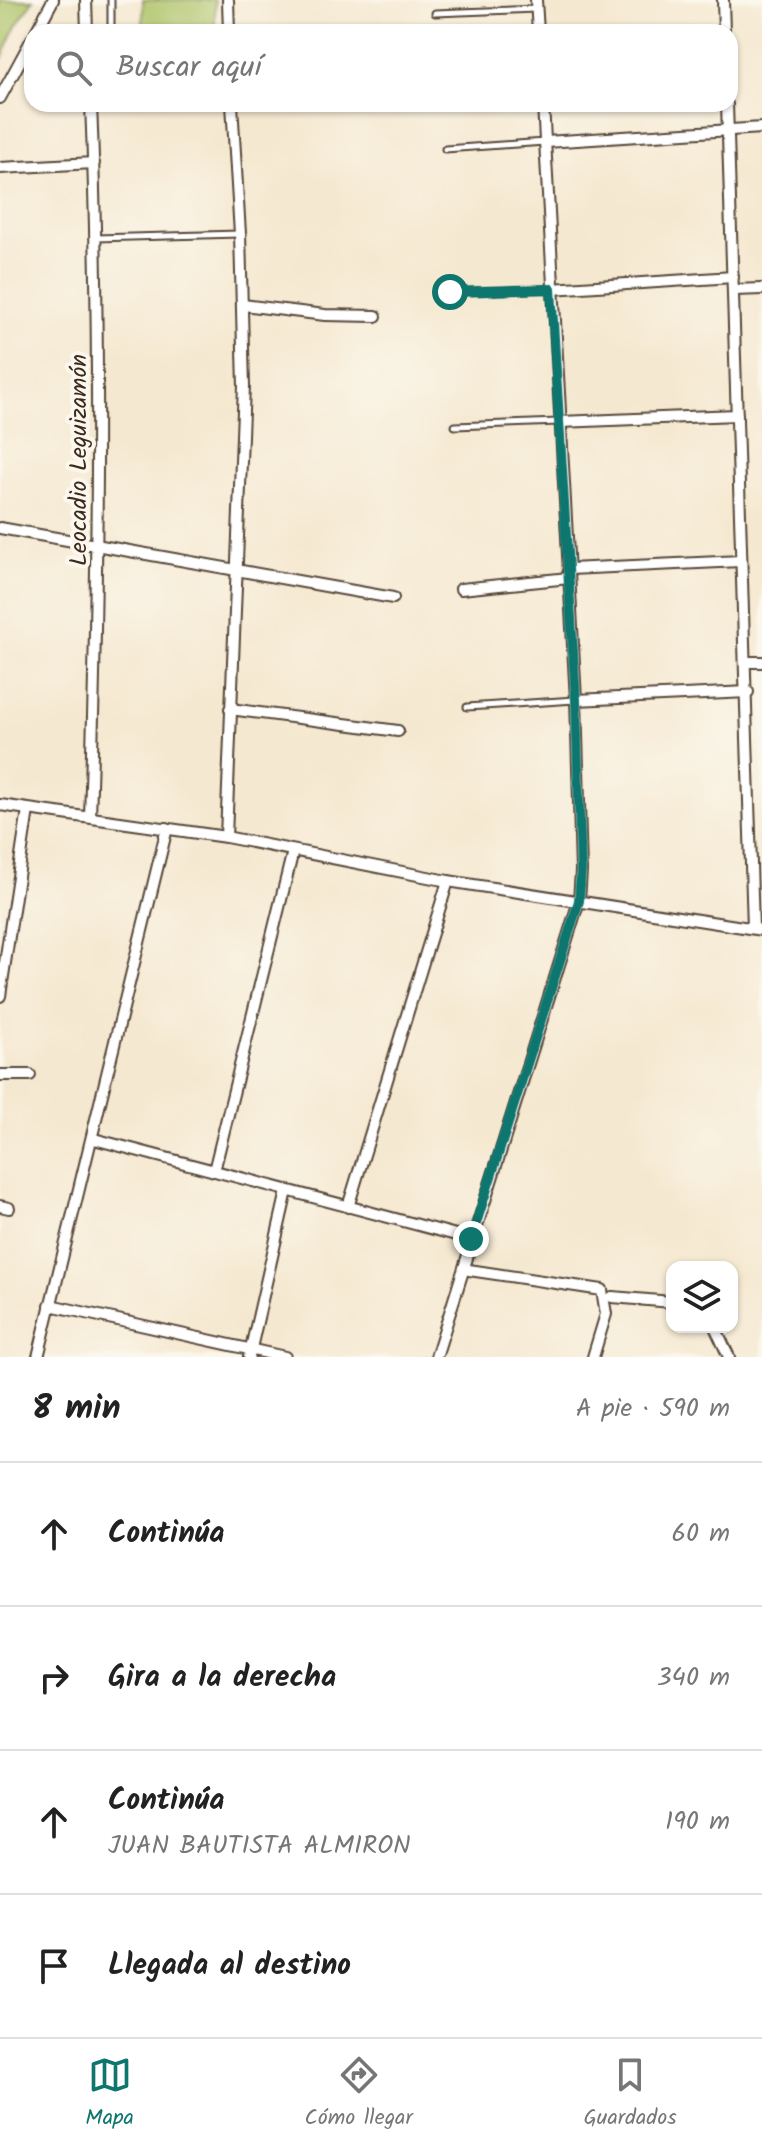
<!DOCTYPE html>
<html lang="es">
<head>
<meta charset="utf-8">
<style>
  body { margin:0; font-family:Kalam,sans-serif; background:#f6f6f6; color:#222 }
  .controls { position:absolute; right:24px; bottom:24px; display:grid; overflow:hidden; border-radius:16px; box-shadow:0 2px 6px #0004 }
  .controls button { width:72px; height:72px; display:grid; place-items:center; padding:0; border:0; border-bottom:2px solid #e0e0e0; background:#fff; color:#222; font:40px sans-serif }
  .stop { position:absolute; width:24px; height:24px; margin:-18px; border:6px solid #0f766e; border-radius:50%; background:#fff }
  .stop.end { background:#0f766e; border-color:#fff; box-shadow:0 2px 8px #0008 }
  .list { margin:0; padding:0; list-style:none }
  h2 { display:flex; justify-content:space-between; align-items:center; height:104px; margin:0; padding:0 32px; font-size:34px }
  h2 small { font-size:26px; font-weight:400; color:#767676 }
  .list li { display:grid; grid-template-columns:52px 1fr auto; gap:24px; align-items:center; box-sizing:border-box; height:144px; padding:0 32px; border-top:2px solid #e0e0e0 }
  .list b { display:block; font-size:30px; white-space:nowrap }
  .list p { margin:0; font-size:26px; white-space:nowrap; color:#767676 }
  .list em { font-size:26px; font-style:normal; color:#767676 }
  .icon { flex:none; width:44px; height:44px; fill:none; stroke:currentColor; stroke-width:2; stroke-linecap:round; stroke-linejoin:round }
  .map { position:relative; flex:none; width:762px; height:1357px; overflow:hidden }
  .search { position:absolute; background:#fff; box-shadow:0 2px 6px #0004; left:24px; right:24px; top:24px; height:88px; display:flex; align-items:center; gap:20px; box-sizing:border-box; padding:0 28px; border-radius:24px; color:#767676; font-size:30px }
  .sheet { height:680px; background:#fff }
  nav { display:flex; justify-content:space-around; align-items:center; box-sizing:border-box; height:112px; border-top:2px solid #e0e0e0; background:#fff; font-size:22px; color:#767676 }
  nav a { display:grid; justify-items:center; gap:4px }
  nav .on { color:#0f766e }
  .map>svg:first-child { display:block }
  .green { fill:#adc368; stroke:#747643; stroke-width:2 }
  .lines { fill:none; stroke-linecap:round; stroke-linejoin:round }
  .lane-casing { stroke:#574639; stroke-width:9 }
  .street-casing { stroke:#574639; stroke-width:14 }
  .lane { stroke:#fff; stroke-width:5 }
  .street { stroke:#fff; stroke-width:10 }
  .route { stroke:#0f766e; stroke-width:10 }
  .labels { text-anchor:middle; stroke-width:8; stroke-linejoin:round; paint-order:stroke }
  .street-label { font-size:24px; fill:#3b2a1e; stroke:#fbf7ec }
</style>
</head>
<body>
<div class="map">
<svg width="762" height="1357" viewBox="0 0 762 1357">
  <rect width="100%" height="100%" fill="#fbf7ec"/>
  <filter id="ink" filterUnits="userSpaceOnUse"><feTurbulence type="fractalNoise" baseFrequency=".0125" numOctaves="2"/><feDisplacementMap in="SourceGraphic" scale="16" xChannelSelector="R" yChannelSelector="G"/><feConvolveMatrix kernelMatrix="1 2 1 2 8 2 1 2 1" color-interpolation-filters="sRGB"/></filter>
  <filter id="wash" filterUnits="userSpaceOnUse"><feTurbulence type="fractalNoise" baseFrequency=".006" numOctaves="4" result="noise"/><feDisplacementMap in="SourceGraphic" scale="32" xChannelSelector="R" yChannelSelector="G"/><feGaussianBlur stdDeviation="1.8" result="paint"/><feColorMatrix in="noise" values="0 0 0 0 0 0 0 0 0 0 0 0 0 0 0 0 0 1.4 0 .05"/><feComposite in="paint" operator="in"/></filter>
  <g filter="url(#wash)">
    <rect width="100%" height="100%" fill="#f5e8d0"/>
    <!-- green -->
    <g class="green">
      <polygon points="0,0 33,0 16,26 0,63"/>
      <rect x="143" y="0" width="72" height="32"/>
    </g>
  </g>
  <g filter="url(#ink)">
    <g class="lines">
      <defs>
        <g id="lane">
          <polyline points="435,13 535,9"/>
          <polyline points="111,27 111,0"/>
          <polyline points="445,149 545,142"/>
          <polyline points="96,238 239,234"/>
          <polyline points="450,292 550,289"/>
          <polyline points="455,426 559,422"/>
          <polyline points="467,707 575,700"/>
        </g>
        <g id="street">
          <polyline points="86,0 87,32"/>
          <polyline points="228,0 229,32"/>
          <polyline points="536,0 538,32"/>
          <polyline points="723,0 724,32"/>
          <polyline points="36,32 53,0"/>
          <polyline points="0,98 32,39"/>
          <polyline points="727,104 753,928"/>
          <polyline points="546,142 762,128"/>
          <polyline points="0,168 94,163"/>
          <polyline points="551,289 733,277"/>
          <polyline points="734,290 762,289"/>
          <polyline points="243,305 325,315 376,316"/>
          <polyline points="560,422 737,415"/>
          <polyline points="0,528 393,598"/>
          <polyline points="569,569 741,561"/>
          <polyline points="461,589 569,578"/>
          <polyline points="747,662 762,662"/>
          <polyline points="576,700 748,692"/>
          <polyline points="230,709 398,731"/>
          <polyline points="0,805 226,837 448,881 762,930"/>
          <path d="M90 817C98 579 101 342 91 104"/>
          <polyline points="226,837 244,386 240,234 232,104"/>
          <polyline points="0,996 28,810"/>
          <polyline points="0,1075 30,1075"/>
          <polyline points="94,1139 471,1239"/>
          <polyline points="214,1171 293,851"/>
          <polyline points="0,1206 9,1208"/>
          <polyline points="348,1207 448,881"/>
          <polyline points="469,1270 602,1290 606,1314 593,1357"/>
          <polyline points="612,1297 672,1302"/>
          <polyline points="50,1305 285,1357"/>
          <polyline points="715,1327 729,1357"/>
          <polyline points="38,1357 167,828"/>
          <polyline points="249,1357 287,1191"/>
          <polyline points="436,1357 579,901 581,871 576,700 543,104"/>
        </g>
      </defs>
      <!-- lane casing -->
      <use href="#lane" class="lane-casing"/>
      <!-- street casing -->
      <use href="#street" class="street-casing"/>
      <!-- lane -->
      <use href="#lane" class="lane"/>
      <!-- street -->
      <use href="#street" class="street"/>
    </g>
  </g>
  <g class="lines" filter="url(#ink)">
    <!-- route -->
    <polyline class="route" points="450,292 551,289 576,700 581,871 579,901 471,1239"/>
  </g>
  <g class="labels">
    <!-- street labels -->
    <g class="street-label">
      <text transform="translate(78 460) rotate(-90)" y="8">Leocadio Leguizamón</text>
    </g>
  </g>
</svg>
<div class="controls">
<button><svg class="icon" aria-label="layers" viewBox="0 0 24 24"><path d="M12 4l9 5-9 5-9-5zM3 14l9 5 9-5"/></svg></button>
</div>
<div class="stop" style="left:450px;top:292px"></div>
<div class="stop end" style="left:471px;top:1239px"></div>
<div class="search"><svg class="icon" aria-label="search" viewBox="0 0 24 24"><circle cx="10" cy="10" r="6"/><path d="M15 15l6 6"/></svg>Buscar aquí</div>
</div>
<section class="sheet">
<h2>8 min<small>A pie · 590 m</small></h2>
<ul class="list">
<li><svg class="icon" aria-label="ahead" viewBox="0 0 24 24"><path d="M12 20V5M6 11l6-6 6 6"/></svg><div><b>Continúa</b></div><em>60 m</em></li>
<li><svg class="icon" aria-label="right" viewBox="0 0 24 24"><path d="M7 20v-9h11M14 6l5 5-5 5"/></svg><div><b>Gira a la derecha</b></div><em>340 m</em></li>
<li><svg class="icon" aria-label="ahead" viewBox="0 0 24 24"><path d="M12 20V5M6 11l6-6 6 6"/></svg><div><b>Continúa</b><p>JUAN BAUTISTA ALMIRON</p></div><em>190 m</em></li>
<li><svg class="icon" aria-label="arrive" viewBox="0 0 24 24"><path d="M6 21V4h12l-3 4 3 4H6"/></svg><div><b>Llegada al destino</b></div></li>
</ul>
</section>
<nav>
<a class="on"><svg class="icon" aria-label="map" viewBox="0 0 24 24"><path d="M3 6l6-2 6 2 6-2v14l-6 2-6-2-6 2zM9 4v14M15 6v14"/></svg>Mapa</a>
<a><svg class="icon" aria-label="directions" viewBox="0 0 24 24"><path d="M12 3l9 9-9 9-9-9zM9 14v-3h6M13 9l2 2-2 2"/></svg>Cómo llegar</a>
<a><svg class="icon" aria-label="saved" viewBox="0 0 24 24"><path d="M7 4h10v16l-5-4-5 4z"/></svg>Guardados</a>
</nav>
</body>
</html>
